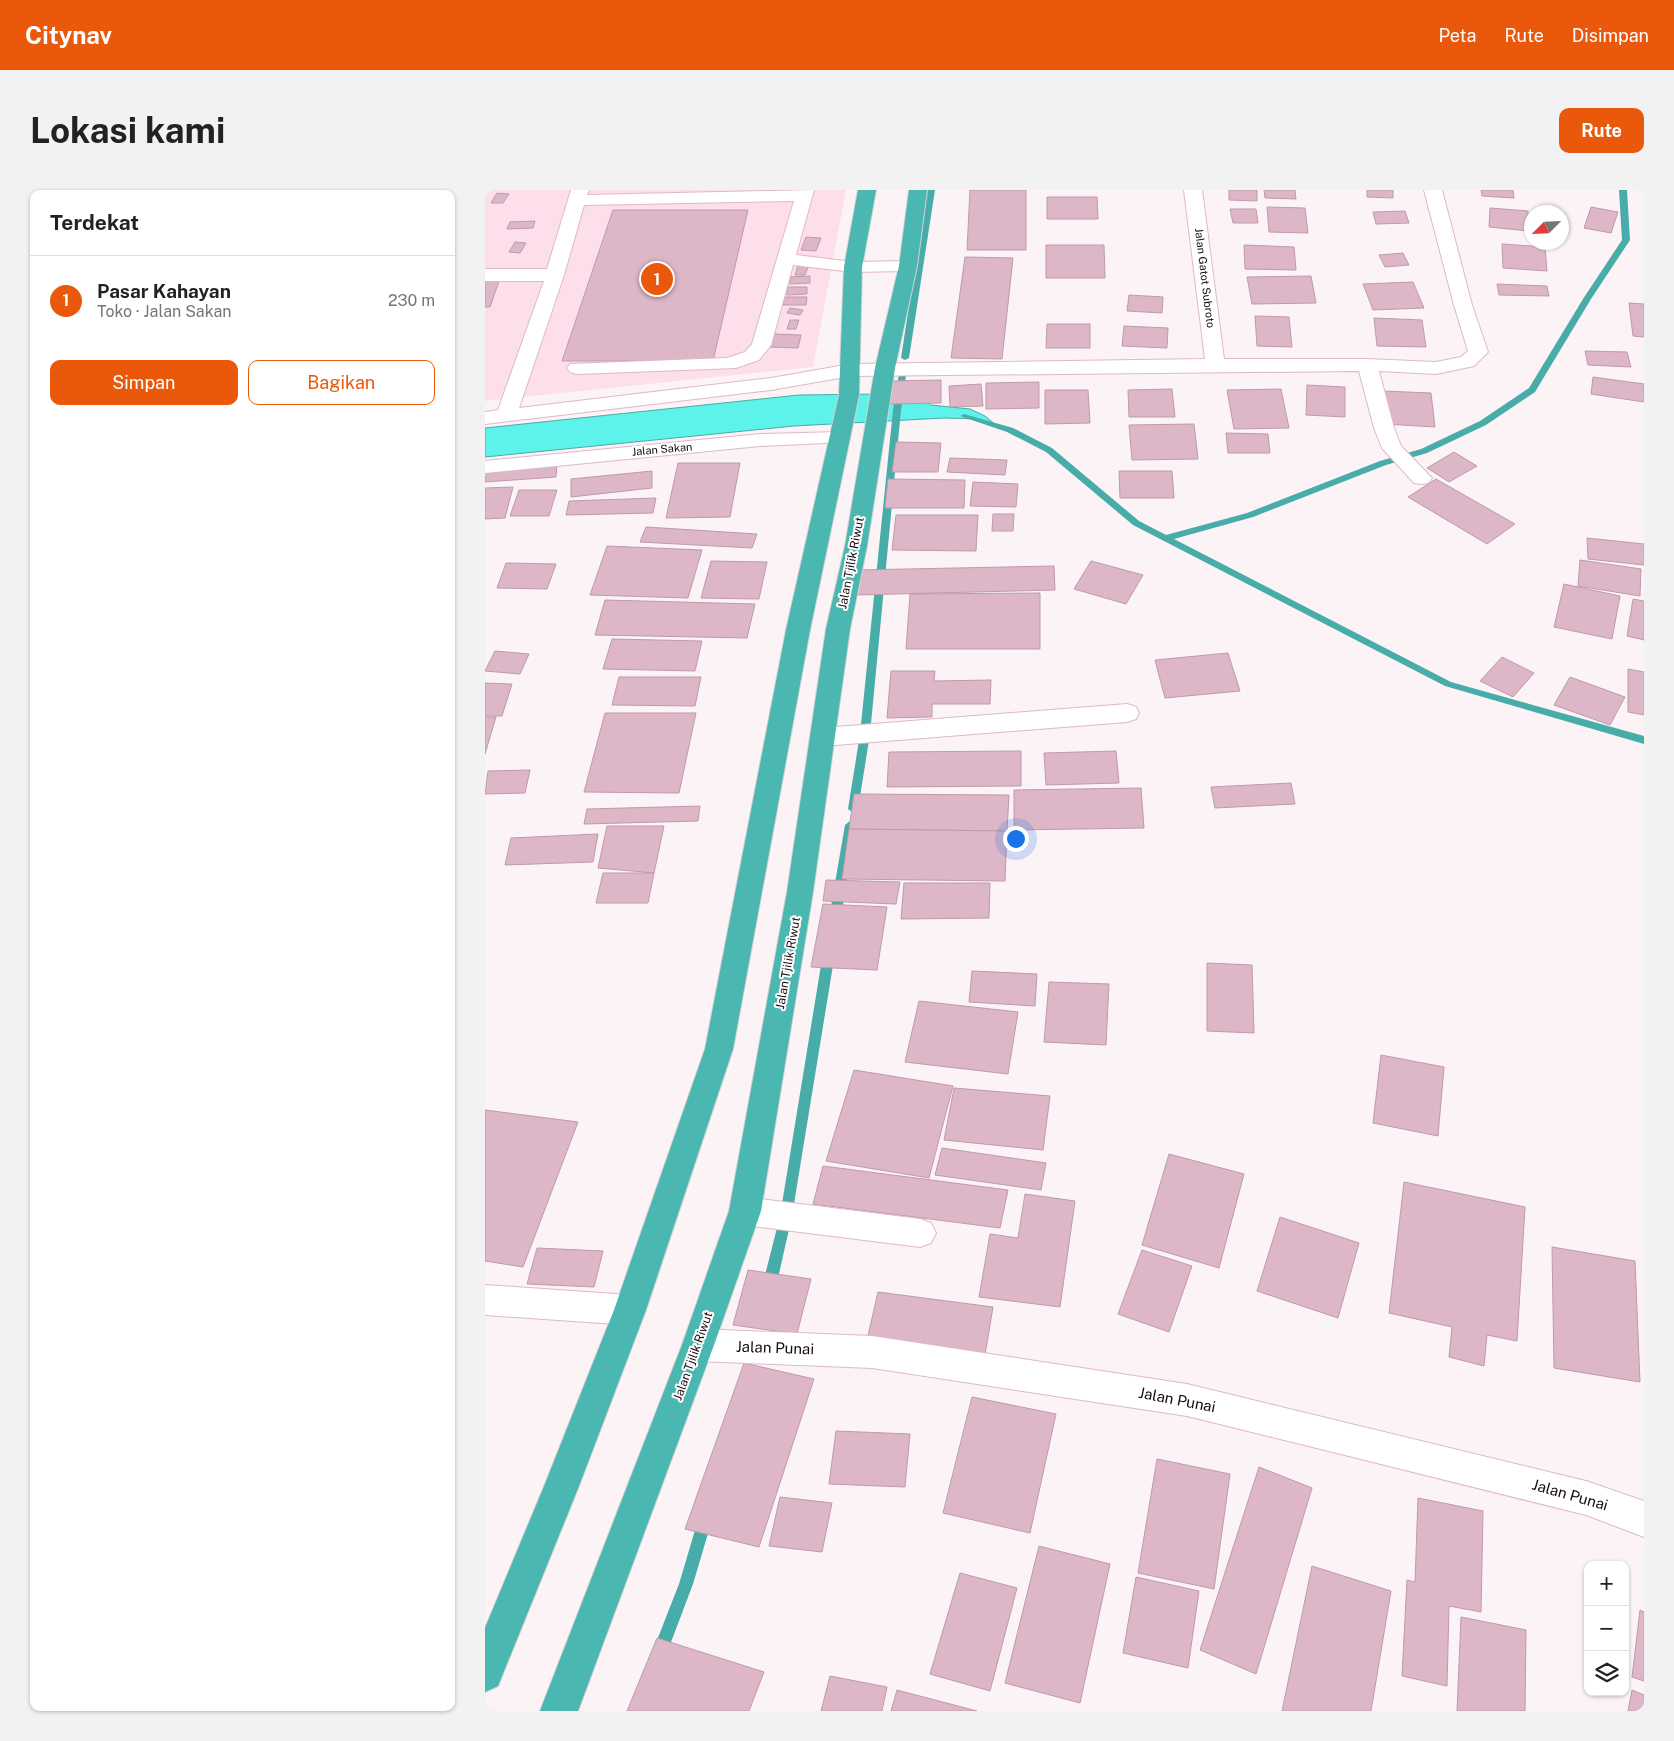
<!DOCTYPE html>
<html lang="id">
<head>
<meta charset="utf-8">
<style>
  body { margin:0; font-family:"Public Sans",sans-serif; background:#f2f2f2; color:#222 }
  .controls { position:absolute; right:15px; bottom:15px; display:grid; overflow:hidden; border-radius:10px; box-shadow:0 1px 4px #0004 }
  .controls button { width:45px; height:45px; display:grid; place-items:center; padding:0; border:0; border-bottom:1px solid #e0e0e0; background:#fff; color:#222; font:25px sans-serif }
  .compass { position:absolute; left:1039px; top:15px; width:45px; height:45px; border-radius:50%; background:#fff; box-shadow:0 1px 4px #0004; rotate:246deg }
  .you { position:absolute; left:530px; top:648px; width:18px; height:18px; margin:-12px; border:4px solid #fff; border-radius:50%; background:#1a73e8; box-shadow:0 0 0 8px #1a73e833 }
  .badge { display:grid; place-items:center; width:32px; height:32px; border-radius:50%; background:#ea580c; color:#fff; font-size:16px; font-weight:700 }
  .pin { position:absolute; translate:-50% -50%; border:2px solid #fff; box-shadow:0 1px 5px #0006 }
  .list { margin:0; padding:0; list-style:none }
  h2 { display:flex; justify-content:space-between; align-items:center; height:65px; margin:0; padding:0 20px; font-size:21px }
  h2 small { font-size:16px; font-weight:400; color:#767676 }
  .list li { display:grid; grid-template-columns:32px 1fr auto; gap:15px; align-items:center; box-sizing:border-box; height:90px; padding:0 20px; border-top:1px solid #e0e0e0 }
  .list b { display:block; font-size:19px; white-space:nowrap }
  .list p { margin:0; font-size:16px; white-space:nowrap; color:#767676 }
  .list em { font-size:16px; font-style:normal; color:#767676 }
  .actions { display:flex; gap:10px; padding:15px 20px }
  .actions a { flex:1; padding:11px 0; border:1px solid #ea580c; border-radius:10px; text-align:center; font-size:18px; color:#ea580c }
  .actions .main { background:#ea580c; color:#fff }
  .icon { flex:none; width:28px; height:28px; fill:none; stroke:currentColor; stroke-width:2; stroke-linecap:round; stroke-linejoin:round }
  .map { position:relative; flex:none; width:1159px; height:1521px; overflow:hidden; border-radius:10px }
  header { display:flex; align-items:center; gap:30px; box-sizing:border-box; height:70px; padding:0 25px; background:#ea580c; color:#fff }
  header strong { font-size:24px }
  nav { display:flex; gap:28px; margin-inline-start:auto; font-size:18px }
  .intro { display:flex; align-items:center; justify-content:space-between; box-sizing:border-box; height:120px; padding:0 30px }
  h1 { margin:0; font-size:35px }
  .button { padding:12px 22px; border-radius:10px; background:#ea580c; color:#fff; font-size:18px; font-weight:700 }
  main { display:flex; gap:30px; padding:0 30px }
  aside { flex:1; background:#fff; border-radius:10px; box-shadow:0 1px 4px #0004 }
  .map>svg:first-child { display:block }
  .built { fill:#fcdfeb }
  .water { fill:#5df2ea; stroke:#48aca8 }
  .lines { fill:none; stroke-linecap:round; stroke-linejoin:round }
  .stream { fill:#48aca8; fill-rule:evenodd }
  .building { fill:#ddb7c7; stroke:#bf9aa9 }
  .minor-casing { stroke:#dfb8c8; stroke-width:2 }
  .highway-casing { stroke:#d5d3d4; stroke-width:2 }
  .minor { fill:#fff; fill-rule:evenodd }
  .highway { fill:#4ab7b1; fill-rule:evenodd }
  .labels { text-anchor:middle; stroke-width:4; stroke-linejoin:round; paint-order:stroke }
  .far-street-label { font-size:11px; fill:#160a0f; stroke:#fff }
  .street-label { font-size:12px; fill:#160a0f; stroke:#fff }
  .near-street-label { font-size:15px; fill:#160a0f; stroke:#fff }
</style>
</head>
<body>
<header>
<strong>Citynav</strong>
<nav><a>Peta</a><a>Rute</a><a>Disimpan</a></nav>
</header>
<div class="intro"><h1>Lokasi kami</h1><a class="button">Rute</a></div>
<main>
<aside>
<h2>Terdekat<small></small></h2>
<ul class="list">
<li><span class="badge">1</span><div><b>Pasar Kahayan</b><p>Toko · Jalan Sakan</p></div><em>230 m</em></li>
</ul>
<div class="actions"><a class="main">Simpan</a><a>Bagikan</a></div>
</aside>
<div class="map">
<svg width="1159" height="1521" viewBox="0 0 1159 1521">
  <rect width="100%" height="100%" fill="#fbf3f6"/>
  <!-- built -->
  <polygon class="built" points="0,0 361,0 328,177 0,211"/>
  <!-- water -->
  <polygon class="water" points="395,204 428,204 446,215 485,219 500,226 511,235 492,229 459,228 309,236 0,267 0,238 314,205"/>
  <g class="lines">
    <!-- stream -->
    <g class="stream">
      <polygon points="442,0 450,0 424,168 420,170 416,168"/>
      <polygon points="1134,0 1142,0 1145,50 1106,109 1050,202 1001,235 942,263 901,275 768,327 689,349 966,492 1159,546 1159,554 960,496 648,335 561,262 522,242 475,226 479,224 528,238 567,258 654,331 681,345 762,323 895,271 936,259 995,231 1044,198 1098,109 1137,50"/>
      <polygon points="414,184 421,186 416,220 385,544 373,619 368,623 363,619 375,544 408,220"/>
      <polygon points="365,631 370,635 356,728 354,731 346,731 344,728 360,635"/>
      <polygon points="344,758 348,760 350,763 307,1026 291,1097 289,1101 284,1103 279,1101 277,1097 295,1026 338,763 340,760"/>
      <polygon points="220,1323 225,1325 227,1330 208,1394 180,1468 175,1471 170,1468 167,1463 194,1394 213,1330 215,1325"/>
    </g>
  </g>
  <!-- building -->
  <g class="building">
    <polygon points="485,0 541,0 541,60 482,60"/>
    <polygon points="744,0 772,0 772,11 744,10"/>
    <polygon points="779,0 810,0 811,9 780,8"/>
    <polygon points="882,0 908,0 908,8 882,7"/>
    <polygon points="996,0 1028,0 1029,8 997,6"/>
    <polygon points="12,3 24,4 18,13 6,13"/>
    <polygon points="562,7 612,7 613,29 562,29"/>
    <polygon points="782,17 820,18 823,43 784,42"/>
    <polygon points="1106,17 1133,22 1126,43 1099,38"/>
    <polygon points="1005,18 1043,21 1043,41 1004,37"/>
    <polygon points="745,19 771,19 773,33 748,33"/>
    <polygon points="128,20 263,20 228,171 77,171"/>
    <polygon points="920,21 924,33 891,34 888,22"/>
    <polygon points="50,31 48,38 22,39 25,32"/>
    <polygon points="321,47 336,48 331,61 316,60"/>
    <polygon points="30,52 41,53 35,63 24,62"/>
    <polygon points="1017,54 1060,57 1062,81 1018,78"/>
    <polygon points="561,55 619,55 620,88 561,88"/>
    <polygon points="759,55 809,57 811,80 760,79"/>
    <polygon points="918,63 924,75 900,77 894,65"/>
    <polygon points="480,67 528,68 517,169 466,168"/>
    <polygon points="314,72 325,72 320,85 310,85"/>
    <polygon points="325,86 325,93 305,94 305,87"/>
    <polygon points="826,86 831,113 767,114 762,87"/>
    <polygon points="0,91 14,91 5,117 0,117"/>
    <polygon points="928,92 939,118 888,120 878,94"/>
    <polygon points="1012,94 1062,96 1064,106 1014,105"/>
    <polygon points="302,97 322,97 322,104 302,105"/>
    <polygon points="644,105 678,107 677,123 642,121"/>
    <polygon points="299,107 322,107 321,115 298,115"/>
    <polygon points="1144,113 1159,114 1159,147 1148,146"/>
    <polygon points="305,118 318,120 315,125 302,123"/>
    <polygon points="770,126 804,127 807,157 772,156"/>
    <polygon points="889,128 937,130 941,157 892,156"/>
    <polygon points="305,130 314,130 311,139 302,139"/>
    <polygon points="562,134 605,134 605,158 561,158"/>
    <polygon points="639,136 683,138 682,158 637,156"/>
    <polygon points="289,144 316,145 313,158 285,157"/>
    <polygon points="1100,161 1142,162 1146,177 1103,175"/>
    <polygon points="1108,187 1159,194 1159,212 1106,204"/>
    <polygon points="456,190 456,213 403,214 404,191"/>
    <polygon points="554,192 554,218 501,219 501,193"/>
    <polygon points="496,194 498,216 465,217 464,196"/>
    <polygon points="822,195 860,197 860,227 821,225"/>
    <polygon points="687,199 690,227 644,227 643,200"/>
    <polygon points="796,199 804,238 749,239 742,200"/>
    <polygon points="560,200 603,200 605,233 560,234"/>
    <polygon points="898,201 946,203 950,237 900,234"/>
    <polygon points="709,234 713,269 647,270 644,235"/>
    <polygon points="741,243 783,244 785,263 743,263"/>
    <polygon points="411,252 456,253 453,282 407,282"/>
    <polygon points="969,262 992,276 964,292 942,278"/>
    <polygon points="465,268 522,270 520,285 462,282"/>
    <polygon points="193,273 255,273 245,327 181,328"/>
    <polygon points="72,274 71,287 0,292 2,279"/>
    <polygon points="167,281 167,298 86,307 86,289"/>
    <polygon points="634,281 687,281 689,308 635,308"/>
    <polygon points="403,289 480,290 479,318 400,318"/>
    <polygon points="951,289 1030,334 1002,354 923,307"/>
    <polygon points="488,292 533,294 531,317 485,316"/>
    <polygon points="28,297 20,328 0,329 0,298"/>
    <polygon points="34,300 72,300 64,326 25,326"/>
    <polygon points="171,308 168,323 81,325 84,311"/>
    <polygon points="508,324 529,324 528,341 507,341"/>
    <polygon points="411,325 493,325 491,361 407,360"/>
    <polygon points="161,337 272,344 267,358 155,352"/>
    <polygon points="1102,348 1159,354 1159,375 1103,369"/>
    <polygon points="122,356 217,360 203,408 105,405"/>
    <polygon points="1095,370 1156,379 1155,406 1093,396"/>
    <polygon points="226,371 282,372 274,409 216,408"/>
    <polygon points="606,371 658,385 641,414 589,399"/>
    <polygon points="21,373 71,374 62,399 12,398"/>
    <polygon points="569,376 570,400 371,405 373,380"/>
    <polygon points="1079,394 1135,406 1127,449 1069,437"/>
    <polygon points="555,403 555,459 421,459 425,404"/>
    <polygon points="1148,409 1159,411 1159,450 1142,446"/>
    <polygon points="120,410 270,414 262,448 110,445"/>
    <polygon points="127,449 217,451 210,481 118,479"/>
    <polygon points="10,461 44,464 35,484 0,481"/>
    <polygon points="743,463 755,501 680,508 670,470"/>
    <polygon points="1017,467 1049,483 1028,507 995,491"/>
    <polygon points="1143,479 1159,482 1159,525 1143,522"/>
    <polygon points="406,481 450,481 449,491 506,490 505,514 447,514 447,527 402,528"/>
    <polygon points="134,487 216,487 210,516 127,515"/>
    <polygon points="1085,487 1140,507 1125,535 1069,515"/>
    <polygon points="0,493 27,494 17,526 0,526"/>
    <polygon points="120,523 211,523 194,603 99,602"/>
    <polygon points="0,527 11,527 0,564"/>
    <polygon points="536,561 536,596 402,597 404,562"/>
    <polygon points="631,561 634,593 561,595 559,563"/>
    <polygon points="45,580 40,603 0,604 3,581"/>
    <polygon points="806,593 810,614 730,618 726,597"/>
    <polygon points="656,598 659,638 529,640 529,600"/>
    <polygon points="369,604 524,605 522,641 364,639"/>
    <polygon points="215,616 213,631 99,634 102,619"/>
    <polygon points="122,636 179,636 169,683 113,678"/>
    <polygon points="364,639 522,641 520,691 357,689"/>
    <polygon points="113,644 108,672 20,675 26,648"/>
    <polygon points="118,683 169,683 163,713 111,713"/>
    <polygon points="341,690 415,692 411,714 338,711"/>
    <polygon points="419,693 505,693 504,728 416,729"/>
    <polygon points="338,714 402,717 392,780 326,777"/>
    <polygon points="722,773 767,775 769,843 722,841"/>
    <polygon points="487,781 552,784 550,816 484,812"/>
    <polygon points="564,792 624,794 621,855 559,852"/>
    <polygon points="434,811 533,822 523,884 420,872"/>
    <polygon points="896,865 959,877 953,946 888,933"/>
    <polygon points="369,880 468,896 444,988 341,971"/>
    <polygon points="469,898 565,906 558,960 459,950"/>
    <polygon points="0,920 93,932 38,1077 0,1071"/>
    <polygon points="457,958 561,973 556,1000 450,985"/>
    <polygon points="684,964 759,984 734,1078 657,1055"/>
    <polygon points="338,976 523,1000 515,1038 328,1014"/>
    <polygon points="919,992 1040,1017 1032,1151 1002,1145 999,1176 964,1167 967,1137 904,1123"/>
    <polygon points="540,1004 590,1011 575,1117 494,1107 505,1044 533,1048"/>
    <polygon points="795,1027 874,1053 853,1128 772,1101"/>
    <polygon points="1067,1057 1150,1071 1155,1192 1069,1178"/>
    <polygon points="52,1058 118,1061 109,1097 42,1094"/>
    <polygon points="657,1060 707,1076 684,1142 633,1124"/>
    <polygon points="263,1080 326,1089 312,1144 248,1135"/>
    <polygon points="393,1102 508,1117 500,1165 382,1150"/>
    <polygon points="259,1173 329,1189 274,1357 200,1339"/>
    <polygon points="487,1207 571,1224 545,1343 458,1323"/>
    <polygon points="351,1241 425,1244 420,1297 344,1294"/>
    <polygon points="672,1269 745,1284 729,1399 653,1383"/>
    <polygon points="774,1277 827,1298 771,1484 715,1460"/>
    <polygon points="295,1307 347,1313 337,1362 284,1356"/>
    <polygon points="933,1308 998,1321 996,1422 964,1416 962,1496 917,1486 922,1390 930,1392"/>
    <polygon points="554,1356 625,1374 595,1513 520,1493"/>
    <polygon points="827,1376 906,1401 886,1521 797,1521"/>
    <polygon points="475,1383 532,1398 505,1501 445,1484"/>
    <polygon points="651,1387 714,1401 703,1478 638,1463"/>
    <polygon points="1155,1420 1159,1422 1159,1491 1147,1487"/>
    <polygon points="976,1427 1041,1440 1040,1521 972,1521"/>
    <polygon points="172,1448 279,1482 264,1521 142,1521"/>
    <polygon points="345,1486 402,1497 397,1521 336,1521"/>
    <polygon points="412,1500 492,1521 406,1521"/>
    <polygon points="1147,1500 1159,1505 1159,1521 1143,1521"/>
  </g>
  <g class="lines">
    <defs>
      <g id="minor">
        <polygon points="86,0 104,0 102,5 329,0 311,65 368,72 423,71 429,72 432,76 429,80 423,81 368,82 308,75 286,155 274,170 251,178 92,184 85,182 82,178 85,174 242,168 260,162 267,154 309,11 99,15 79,85 34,218 286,188 366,174 720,169 699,0 717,0 739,169 882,169 951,172 976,167 983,161 969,115 939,0 957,0 987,115 1003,162 989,176 951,184 894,181 909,238 916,256 947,288 943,293 936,294 929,293 897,258 889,238 874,181 366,186 286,200 0,234 0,222 13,220 59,91 0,91 0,79 62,79"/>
        <polygon points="355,242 362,244 365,248 362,252 275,256 0,283 0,271 275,244"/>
        <polygon points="642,514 651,517 654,523 651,529 642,532 338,556 329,553 326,547 329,541 338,538"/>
        <polygon points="260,1007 435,1029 446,1033 451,1043 446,1053 435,1057 260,1035 249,1031 244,1021 249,1011"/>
        <polygon points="0,1095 145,1105 156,1109 161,1120 156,1131 145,1135 0,1125"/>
        <polygon points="213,1139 387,1146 702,1194 1101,1291 1159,1311 1159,1347 1101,1325 702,1226 387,1178 213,1171 201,1166 197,1155 201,1144"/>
      </g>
      <g id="highway">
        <polygon points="373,0 391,0 377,77 374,205 325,440 248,859 161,1120 94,1296 13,1496 0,1502 0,1438 60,1294 129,1120 220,859 301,440 354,205 359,77"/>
        <polygon points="424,0 442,0 432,76 410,178 382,356 365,439 328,702 276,1021 229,1155 93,1521 55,1521 197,1155 244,1021 302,702 341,439 360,356 390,178 414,76"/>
      </g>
    </defs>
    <!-- minor casing -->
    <use href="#minor" class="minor-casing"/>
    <!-- highway casing -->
    <use href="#highway" class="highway-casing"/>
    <!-- minor -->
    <use href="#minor" class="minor"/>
    <!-- highway -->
    <use href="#highway" class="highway"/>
  </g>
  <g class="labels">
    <!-- far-street labels -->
    <g class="far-street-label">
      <text transform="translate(720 88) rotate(83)" y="4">Jalan Gatot Subroto</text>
      <text transform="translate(177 259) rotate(-5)" y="4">Jalan Sakan</text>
    </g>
    <!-- street labels -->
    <g class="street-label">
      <text transform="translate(366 373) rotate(-79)" y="4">Jalan Tjilik Riwut</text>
      <text transform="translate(303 773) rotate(-80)" y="4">Jalan Tjilik Riwut</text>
      <text transform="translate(208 1166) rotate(-70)" y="4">Jalan Tjilik Riwut</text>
    </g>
    <!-- near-street labels -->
    <g class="near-street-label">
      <text transform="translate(290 1158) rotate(2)" y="5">Jalan Punai</text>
      <text transform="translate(692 1210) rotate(11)" y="5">Jalan Punai</text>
      <text transform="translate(1085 1305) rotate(16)" y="5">Jalan Punai</text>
    </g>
  </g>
</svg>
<div class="controls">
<button>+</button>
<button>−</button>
<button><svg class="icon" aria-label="layers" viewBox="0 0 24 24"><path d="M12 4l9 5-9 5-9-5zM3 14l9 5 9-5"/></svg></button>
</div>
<svg class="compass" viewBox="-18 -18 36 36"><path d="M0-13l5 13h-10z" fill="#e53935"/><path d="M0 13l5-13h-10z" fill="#767676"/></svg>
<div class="you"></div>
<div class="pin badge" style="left:172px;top:89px">1</div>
</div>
</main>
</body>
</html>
